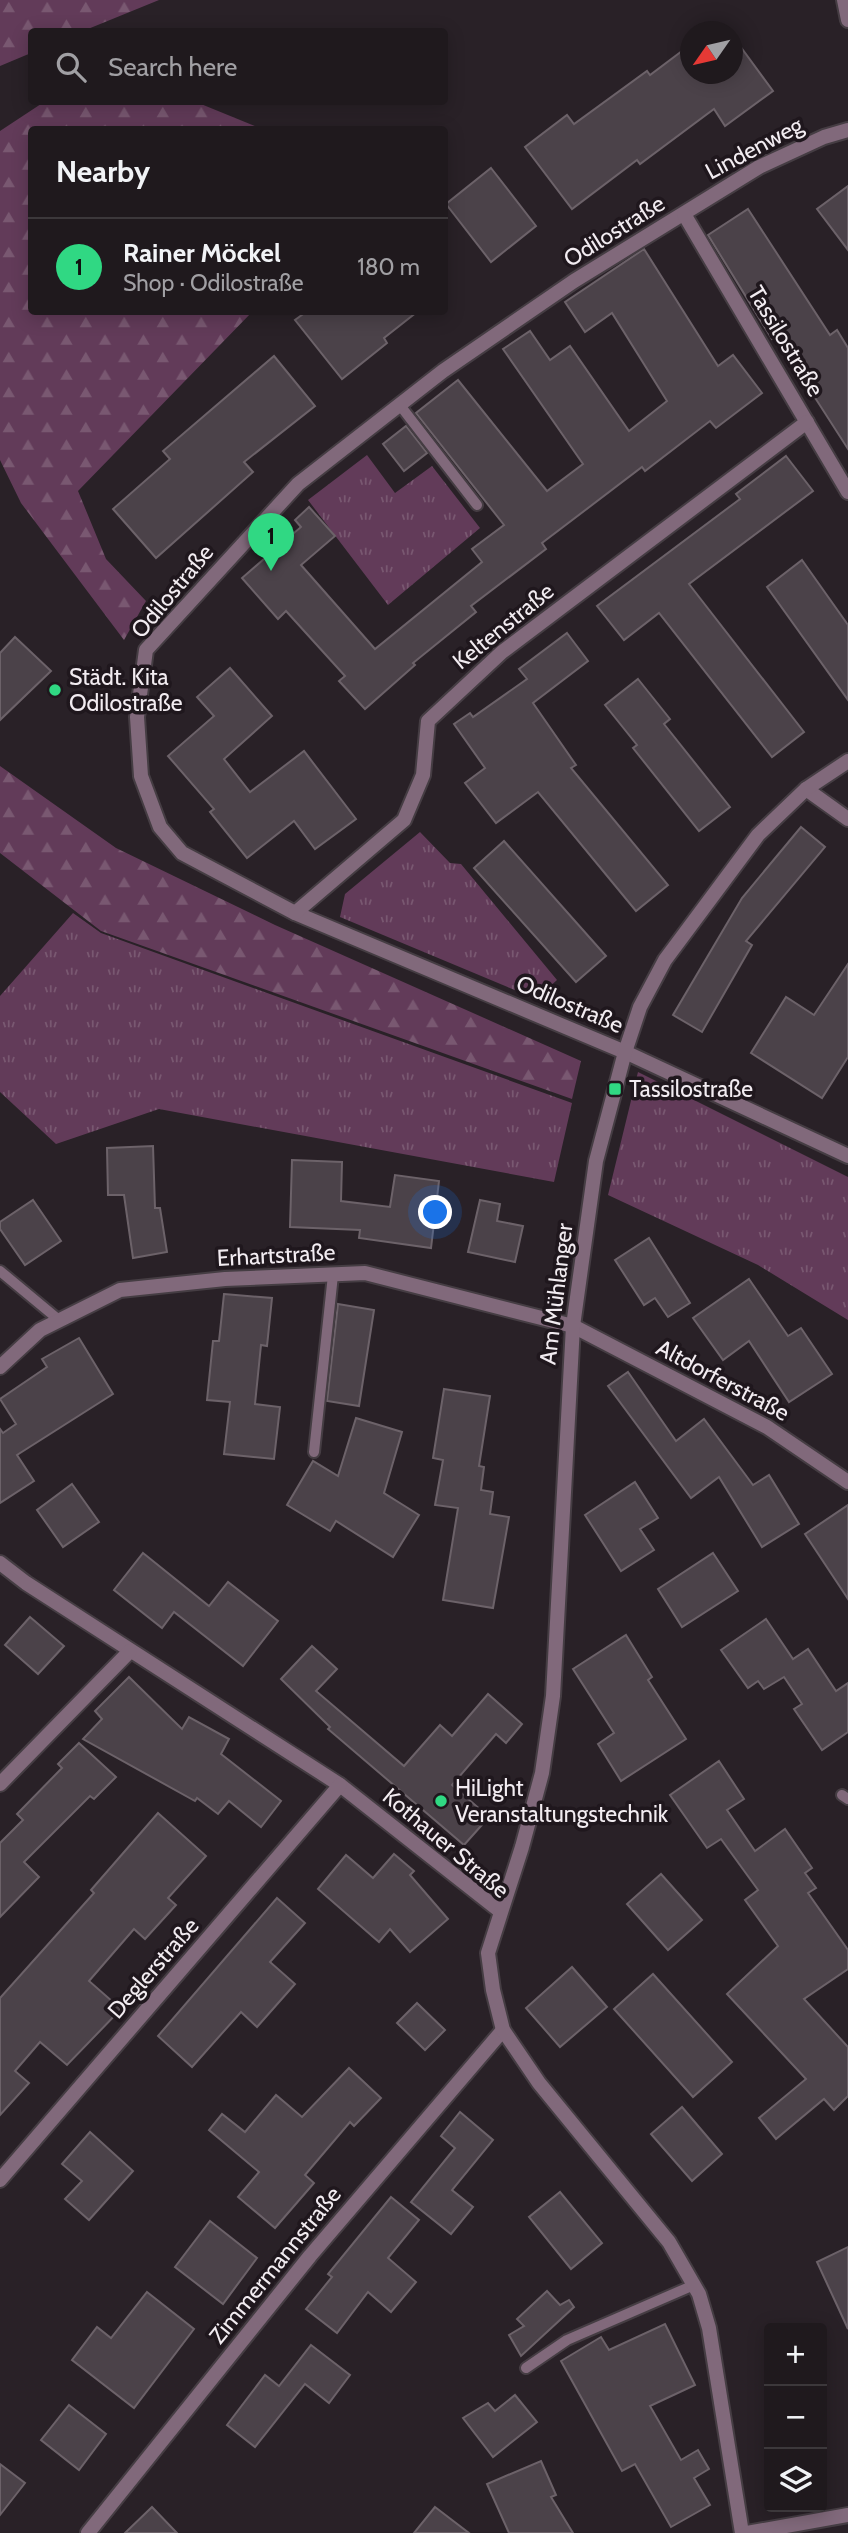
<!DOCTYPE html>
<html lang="en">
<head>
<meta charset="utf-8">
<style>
  body { margin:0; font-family:Cabin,sans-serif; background:#272226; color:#f1f3f6 }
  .controls { position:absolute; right:21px; bottom:21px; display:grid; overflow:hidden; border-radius:7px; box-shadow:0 4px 18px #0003 }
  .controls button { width:63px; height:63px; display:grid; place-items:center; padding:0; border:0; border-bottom:2px solid #3c383b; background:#1f191d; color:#f1f3f6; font:35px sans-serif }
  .compass { position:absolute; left:680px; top:21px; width:63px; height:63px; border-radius:50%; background:#1f191d; box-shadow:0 4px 18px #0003; rotate:236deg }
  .you { position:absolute; left:436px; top:1213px; width:24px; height:24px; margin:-18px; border:5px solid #fff; border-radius:50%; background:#1a73e8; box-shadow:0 0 0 10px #1a73e833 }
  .badge { display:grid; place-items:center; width:46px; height:46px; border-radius:50%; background:#30d883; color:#111; font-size:23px; font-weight:700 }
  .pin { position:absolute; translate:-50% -58px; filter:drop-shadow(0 2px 4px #0008) }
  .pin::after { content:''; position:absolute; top:37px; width:24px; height:21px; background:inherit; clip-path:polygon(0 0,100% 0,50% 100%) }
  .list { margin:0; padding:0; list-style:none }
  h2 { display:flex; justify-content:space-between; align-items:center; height:91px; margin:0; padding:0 28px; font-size:30px }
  h2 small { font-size:23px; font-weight:400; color:#a1a0a4 }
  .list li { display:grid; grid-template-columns:46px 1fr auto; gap:21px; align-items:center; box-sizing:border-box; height:98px; padding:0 28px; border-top:2px solid #3c383b }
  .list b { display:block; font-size:26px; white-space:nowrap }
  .list p { margin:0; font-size:23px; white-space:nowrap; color:#a1a0a4 }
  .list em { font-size:23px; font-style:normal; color:#a1a0a4 }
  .icon { flex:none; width:38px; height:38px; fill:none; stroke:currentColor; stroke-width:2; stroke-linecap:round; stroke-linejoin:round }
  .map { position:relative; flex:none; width:848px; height:2533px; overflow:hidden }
  .search { position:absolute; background:#1f191d; box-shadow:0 4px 18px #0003; left:28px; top:28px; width:420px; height:77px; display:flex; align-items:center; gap:18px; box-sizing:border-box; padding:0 24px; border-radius:7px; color:#a1a0a4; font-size:26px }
  .panel { position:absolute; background:#1f191d; box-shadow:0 4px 18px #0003; left:28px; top:126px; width:420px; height:189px; border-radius:7px }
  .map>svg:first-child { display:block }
  .grass { fill:url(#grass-tufts) }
  .forest { fill:url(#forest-firs) }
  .building { fill:#4b4249; stroke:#6c6269; stroke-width:2 }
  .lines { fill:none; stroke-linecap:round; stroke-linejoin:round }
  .service-casing { stroke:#453d43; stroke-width:14 }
  .minor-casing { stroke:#453d43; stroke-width:18 }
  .service { stroke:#81697b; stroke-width:10 }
  .minor { stroke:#81697b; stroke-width:14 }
  .poi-dot { fill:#30d883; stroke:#1f171d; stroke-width:2.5 }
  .labels { text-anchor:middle; stroke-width:7; stroke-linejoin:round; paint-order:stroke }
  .street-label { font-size:23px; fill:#f2ecf1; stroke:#1f171d }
  .poi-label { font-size:23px; fill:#f2ecf1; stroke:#1f171d; text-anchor:start }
</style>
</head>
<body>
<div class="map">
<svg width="848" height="2533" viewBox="0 0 848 2533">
  <defs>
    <pattern id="grass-tufts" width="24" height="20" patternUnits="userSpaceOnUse" patternTransform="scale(1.75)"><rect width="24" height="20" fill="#623b59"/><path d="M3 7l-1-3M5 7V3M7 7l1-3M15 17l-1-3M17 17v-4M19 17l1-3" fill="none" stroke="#795871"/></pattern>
    <pattern id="forest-firs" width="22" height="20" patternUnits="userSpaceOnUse" patternTransform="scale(1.75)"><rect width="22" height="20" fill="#623b59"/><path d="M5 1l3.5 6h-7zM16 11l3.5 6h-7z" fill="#795871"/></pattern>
  </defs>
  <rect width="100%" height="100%" fill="#292127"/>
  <!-- grass -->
  <g class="grass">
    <polygon points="367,455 395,493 432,466 480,528 388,605 308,500"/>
    <polygon points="420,832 450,863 461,864 557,980 536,999 340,917 345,894"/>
    <polygon points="73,913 101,933 572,1103 554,1182 159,1109 56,1144 0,1092 0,996"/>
    <polygon points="638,1072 848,1177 848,1320 758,1265 608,1195"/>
  </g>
  <!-- forest -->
  <g class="forest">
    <polygon points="0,0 159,0 83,31 32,32 31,53 0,66"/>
    <polygon points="44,102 196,102 262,129 32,130 32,312 252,312 78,491 106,559 146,601 124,640 21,503 0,460 0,131"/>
    <polygon points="0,766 116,848 275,925 581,1061 572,1099 101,931 0,853"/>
  </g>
  <!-- building -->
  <g class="building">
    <polygon points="732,35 773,91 725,126 714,109 640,164 637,160 572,209 525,147 567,115 574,124 647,71 650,75 690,45 690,74 732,74"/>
    <polygon points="491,168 536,226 491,262 446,204"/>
    <polygon points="848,186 848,250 817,209"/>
    <polygon points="748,209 830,335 837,330 848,348 848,449 776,337 772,339 708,235"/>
    <polygon points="644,249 718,366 733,355 762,393 716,428 710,421 645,471 642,467 542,543 546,549 471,606 476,612 413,663 415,665 365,709 339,681 345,676 286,611 278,619 242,578 301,527 295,520 309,507 335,536 301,565 375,649 482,562 472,549 504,525 416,413 458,380 547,491 583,464 503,349 530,331 550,360 570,346 629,431 667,401 612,313 585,332 565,302"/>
    <polygon points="306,312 417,312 384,338 387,343 342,379 295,320"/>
    <polygon points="274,356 315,406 244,462 253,472 156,558 113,509 170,459 163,451"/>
    <polygon points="406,426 427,453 404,471 383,444"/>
    <polygon points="786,456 813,491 689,584 804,732 772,757 659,613 624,640 597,606 740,499 736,494"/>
    <polygon points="802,560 848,625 848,700 767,587"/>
    <polygon points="567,633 588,661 533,703 576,765 571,768 668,885 636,911 538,792 496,823 465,783 485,768 454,724 470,713 473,717 527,679 519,669"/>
    <polygon points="15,637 51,671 0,720 0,653"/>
    <polygon points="230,668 272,716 224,759 250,792 304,751 356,819 315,849 294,821 247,858 210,812 214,809 168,756 214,716 197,697"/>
    <polygon points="638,679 670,719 664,724 730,807 699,831 633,748 637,745 605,705"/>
    <polygon points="801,827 825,847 746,941 752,945 702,1032 673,1015 742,898"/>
    <polygon points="504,841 606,956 576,982 474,868"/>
    <polygon points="848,964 848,1057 822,1098 751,1053 786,997 814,1015"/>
    <polygon points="153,1146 155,1208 160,1208 167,1252 133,1258 124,1195 108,1195 107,1148"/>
    <polygon points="292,1160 342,1162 341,1201 390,1207 395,1175 439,1181 431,1248 359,1238 360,1230 290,1227"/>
    <polygon points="33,1200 61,1241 25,1265 0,1229 0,1222"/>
    <polygon points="480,1200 500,1204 497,1221 523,1226 515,1262 468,1252"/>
    <polygon points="649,1238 690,1303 668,1317 655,1298 644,1305 615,1260"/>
    <polygon points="749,1279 788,1336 801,1328 832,1374 789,1402 749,1341 723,1360 693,1318"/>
    <polygon points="224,1294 272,1298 267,1346 261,1345 255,1404 280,1407 274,1459 224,1454 230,1402 207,1400 213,1341 219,1341"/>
    <polygon points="338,1304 374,1310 359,1406 327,1401"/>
    <polygon points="79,1338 113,1394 17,1455 34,1481 0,1503 0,1429 3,1433 16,1424 0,1399 47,1367 42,1359"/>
    <polygon points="628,1372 676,1441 704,1419 753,1485 769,1475 799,1524 762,1547 719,1477 691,1498 608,1386"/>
    <polygon points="444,1389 490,1396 479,1466 484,1467 481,1490 493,1492 490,1514 509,1517 493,1608 443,1600 458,1508 435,1505 443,1460 433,1458"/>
    <polygon points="356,1418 402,1432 384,1493 419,1515 393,1557 336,1521 330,1531 287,1505 313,1461 338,1476"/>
    <polygon points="635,1482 658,1518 640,1529 654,1550 621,1571 585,1515"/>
    <polygon points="72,1484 99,1522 63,1547 37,1510"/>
    <polygon points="848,1505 848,1599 805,1534"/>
    <polygon points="143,1553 209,1606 228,1582 278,1621 243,1666 174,1612 162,1628 114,1590"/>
    <polygon points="713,1553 738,1591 682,1627 658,1589"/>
    <polygon points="30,1617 64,1646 38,1674 5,1645"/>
    <polygon points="766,1619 793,1659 808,1649 836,1691 848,1683 848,1732 822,1750 794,1709 802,1704 784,1677 764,1689 758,1681 748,1688 721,1650"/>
    <polygon points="626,1635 652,1677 648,1680 686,1739 621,1781 598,1744 614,1733 573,1669"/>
    <polygon points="312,1646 337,1669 316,1691 404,1766 440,1725 452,1736 488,1694 522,1724 506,1743 496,1734 452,1785 489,1817 464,1845 328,1729 330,1727 281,1679"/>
    <polygon points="129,1677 182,1729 189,1717 229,1739 221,1754 281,1801 261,1827 229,1801 218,1814 197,1798 195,1801 83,1739 102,1719 95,1711"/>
    <polygon points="79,1743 116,1777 94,1799 90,1796 24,1862 39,1877 0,1917 0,1843 23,1820 17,1814 62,1768 58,1764"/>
    <polygon points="719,1761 744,1799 727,1810 755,1851 785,1829 812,1868 805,1873 816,1888 808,1893 848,1950 848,1969 804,1999 848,2047 848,2096 834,2110 824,2099 776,2139 759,2118 806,2079 727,1994 778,1946 745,1900 758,1890 721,1839 707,1848 670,1795"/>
    <polygon points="158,1813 206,1856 168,1898 176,1905 145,1939 134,1929 89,1981 121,2009 67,2065 40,2042 15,2071 29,2083 0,2115 0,1998 94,1893 91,1890"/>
    <polygon points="394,1854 414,1871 410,1875 448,1919 410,1952 390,1929 379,1942 318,1889 346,1855 373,1878"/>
    <polygon points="661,1874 702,1920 668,1950 627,1904"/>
    <polygon points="277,1898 305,1923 270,1962 295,1984 257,2027 241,2012 192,2067 158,2036"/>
    <polygon points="572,1967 607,2007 560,2047 526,2008"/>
    <polygon points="653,1974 732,2062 693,2097 614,2009"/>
    <polygon points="417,2003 445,2030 425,2050 397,2023"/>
    <polygon points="349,2068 381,2098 354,2126 350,2122 305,2175 314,2183 275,2228 238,2197 259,2172 209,2130 222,2114 245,2132 276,2095 302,2117"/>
    <polygon points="682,2107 722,2154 692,2181 651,2134"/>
    <polygon points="460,2112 493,2140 452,2190 473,2207 451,2234 411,2202 455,2148 441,2136"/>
    <polygon points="90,2132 133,2171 89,2220 65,2199 82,2181 62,2164"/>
    <polygon points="560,2192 602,2243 571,2269 529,2217"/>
    <polygon points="391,2197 419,2220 388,2258 416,2282 391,2312 368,2292 337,2333 306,2309 332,2277 328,2274"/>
    <polygon points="210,2221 257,2258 223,2304 175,2267"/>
    <polygon points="848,2247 848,2329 817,2262"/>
    <polygon points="547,2291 560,2305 569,2300 574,2307 521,2356 509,2335 524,2326 517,2319"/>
    <polygon points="147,2292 194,2329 134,2408 72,2360 97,2327 111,2338"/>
    <polygon points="665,2324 695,2385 650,2406 681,2460 698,2450 709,2469 694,2478 710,2505 671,2527 635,2464 622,2471 561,2361 601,2337 609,2350"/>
    <polygon points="311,2345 350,2375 329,2403 305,2384 255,2447 227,2425 265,2375 279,2386"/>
    <polygon points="515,2395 537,2422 493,2457 463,2418 488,2403 495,2411"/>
    <polygon points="69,2405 106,2434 79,2470 41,2440"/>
    <polygon points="541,2461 556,2495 551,2497 573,2533 509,2533 487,2484"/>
    <polygon points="0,2464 25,2483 0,2515"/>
    <polygon points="152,2507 177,2533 125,2533"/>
    <polygon points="435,2507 469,2533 414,2533"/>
  </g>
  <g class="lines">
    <defs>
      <g id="service">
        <polyline points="399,404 477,505"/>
        <polyline points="0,1271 59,1320"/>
        <polyline points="314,1452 333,1275"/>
        <polyline points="842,1795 848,1799"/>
        <polyline points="526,2368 567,2340 694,2285"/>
      </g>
      <g id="minor">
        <polyline points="844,0 848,20"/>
        <polyline points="848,130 824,137 759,167 574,281 443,371 298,484 146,650 137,717 141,776 160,827 182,853 295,913 625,1052 848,1156"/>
        <polyline points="684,214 848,492"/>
        <polyline points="806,789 848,819"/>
        <polyline points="295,913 404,820 423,775 428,721 502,652 807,422"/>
        <polyline points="0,1367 40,1330 120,1290 225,1279 365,1273 573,1326 767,1427 848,1482"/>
        <polyline points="0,1563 26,1583 340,1785 500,1911"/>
        <polyline points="0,1784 130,1651"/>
        <polyline points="0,2180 340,1785"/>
        <polyline points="88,2533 310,2256 503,2030"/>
        <polyline points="742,2533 709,2328 699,2294 669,2242 539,2083 503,2030 493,1990 488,1953 522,1847 542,1773 553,1696 573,1326 596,1161 625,1052 640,1007 665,960 758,835 806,789 848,761"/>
        <polyline points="747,2533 848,2515"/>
      </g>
    </defs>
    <!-- service casing -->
    <use href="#service" class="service-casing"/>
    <!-- minor casing -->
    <use href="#minor" class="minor-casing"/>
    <!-- service -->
    <use href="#service" class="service"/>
    <!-- minor -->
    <use href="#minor" class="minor"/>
  </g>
  <!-- markers -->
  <g class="poi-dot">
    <circle cx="55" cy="690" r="7"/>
    <rect x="608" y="1082" width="14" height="14" rx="3.5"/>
    <circle cx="441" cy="1801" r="7"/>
  </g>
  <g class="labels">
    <!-- street labels -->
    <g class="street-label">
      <text transform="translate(754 148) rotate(-28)" y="8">Lindenweg</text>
      <text transform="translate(614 231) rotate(-32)" y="8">Odilostraße</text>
      <text transform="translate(786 341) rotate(59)" y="8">Tassilostraße</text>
      <text transform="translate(172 591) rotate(-50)" y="8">Odilostraße</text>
      <text transform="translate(503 626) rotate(-39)" y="8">Keltenstraße</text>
      <text transform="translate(570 1004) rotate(23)" y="8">Odilostraße</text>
      <text transform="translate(276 1255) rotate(-3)" y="8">Erhartstraße</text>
      <text transform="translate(556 1294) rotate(-83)" y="8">Am Mühlanger</text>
      <text transform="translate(723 1380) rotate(28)" y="8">Altdorferstraße</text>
      <text transform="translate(446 1843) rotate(40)" y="8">Kothauer Straße</text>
      <text transform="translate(153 1968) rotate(-49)" y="8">Deglerstraße</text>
      <text transform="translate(275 2265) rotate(-51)" y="8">Zimmermannstraße</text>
    </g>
    <!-- poi labels -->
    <g class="poi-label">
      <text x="69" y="685">Städt. Kita<tspan x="69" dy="26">Odilostraße</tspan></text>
      <text x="629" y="1097">Tassilostraße</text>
      <text x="455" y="1796">HiLight<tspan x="455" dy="26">Veranstaltungstechnik</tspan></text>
    </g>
  </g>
</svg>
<div class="controls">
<button>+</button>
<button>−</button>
<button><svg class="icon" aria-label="layers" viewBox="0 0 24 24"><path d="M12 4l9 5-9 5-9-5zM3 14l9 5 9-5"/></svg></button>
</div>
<svg class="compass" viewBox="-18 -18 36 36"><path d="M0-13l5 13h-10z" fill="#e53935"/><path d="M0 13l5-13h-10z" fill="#a1a0a4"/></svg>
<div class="you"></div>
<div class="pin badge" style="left:271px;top:571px">1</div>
<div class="search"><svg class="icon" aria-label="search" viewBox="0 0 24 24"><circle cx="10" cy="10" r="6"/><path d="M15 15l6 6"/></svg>Search here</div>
<section class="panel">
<h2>Nearby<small></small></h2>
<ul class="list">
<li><span class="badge">1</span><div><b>Rainer Möckel</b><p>Shop · Odilostraße</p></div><em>180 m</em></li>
</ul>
</section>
</div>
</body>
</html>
